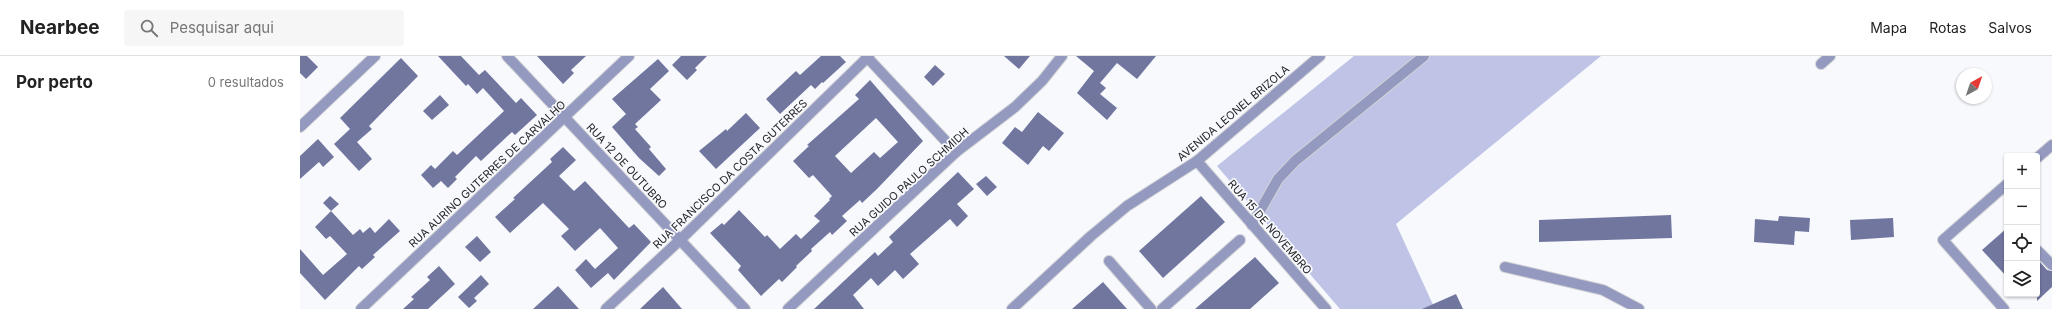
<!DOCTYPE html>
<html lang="pt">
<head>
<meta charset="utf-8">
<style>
  body { margin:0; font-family:Inter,sans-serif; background:#f6f6f6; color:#222 }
  .controls { position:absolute; right:12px; bottom:12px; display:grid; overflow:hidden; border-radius:4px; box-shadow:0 1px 3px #0004 }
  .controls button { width:36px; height:36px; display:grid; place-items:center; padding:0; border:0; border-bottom:1px solid #e0e0e0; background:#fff; color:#222; font:20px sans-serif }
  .compass { position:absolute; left:1656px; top:12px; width:36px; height:36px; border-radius:50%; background:#fff; box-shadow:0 1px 3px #0004; rotate:40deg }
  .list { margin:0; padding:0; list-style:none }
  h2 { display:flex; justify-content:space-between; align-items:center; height:52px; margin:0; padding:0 16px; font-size:17px }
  h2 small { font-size:13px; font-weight:400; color:#767676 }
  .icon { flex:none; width:22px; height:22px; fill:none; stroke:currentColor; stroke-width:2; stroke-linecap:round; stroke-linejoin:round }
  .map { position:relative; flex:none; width:1752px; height:253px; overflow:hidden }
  header { display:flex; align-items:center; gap:24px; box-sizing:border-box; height:56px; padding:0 20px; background:#fff; border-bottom:1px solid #e0e0e0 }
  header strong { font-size:19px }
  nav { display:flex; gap:22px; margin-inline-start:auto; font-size:14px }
  .search { width:280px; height:36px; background:#f6f6f6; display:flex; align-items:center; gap:10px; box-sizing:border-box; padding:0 14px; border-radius:4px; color:#767676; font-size:15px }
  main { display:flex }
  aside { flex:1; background:#fff }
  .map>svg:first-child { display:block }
  .green { fill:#bfc4e6 }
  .building { fill:#71769f; fill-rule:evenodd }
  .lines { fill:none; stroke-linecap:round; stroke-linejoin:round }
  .minor-casing { stroke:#d1d2d6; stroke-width:12 }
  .minor { stroke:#9499bf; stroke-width:10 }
  .labels { text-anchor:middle; stroke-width:3.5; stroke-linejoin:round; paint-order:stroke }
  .street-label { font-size:11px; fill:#222327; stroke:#f8f9fd }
</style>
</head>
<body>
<header>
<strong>Nearbee</strong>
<div class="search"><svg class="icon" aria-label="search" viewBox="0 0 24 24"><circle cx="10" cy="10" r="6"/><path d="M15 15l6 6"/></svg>Pesquisar aqui</div>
<nav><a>Mapa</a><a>Rotas</a><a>Salvos</a></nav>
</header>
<main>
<aside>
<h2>Por perto<small>0 resultados</small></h2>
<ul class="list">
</ul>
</aside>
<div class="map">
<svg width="1752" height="253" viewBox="0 0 1752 253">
  <rect width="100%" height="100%" fill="#f8f9fd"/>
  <!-- green -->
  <polygon class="green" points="1054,0 1301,0 1096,168 1135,253 1040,253 917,110"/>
  <!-- building -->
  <g class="building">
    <polygon points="0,0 7,0 18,11 6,23 0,17"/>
    <polygon points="138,0 161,0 179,19 185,14 216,47 221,42 237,59 215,79 212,76 181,105 176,100 155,121 157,123 148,132 141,125 133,132 121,119 131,109 135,113 153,95 157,99 204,55 183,32 177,38 168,28 166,30"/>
    <polygon points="237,0 286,0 271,14 274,17 263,28"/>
    <polygon points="381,0 407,0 395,12 397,14 387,24 372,9"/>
    <polygon points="521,0 540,0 546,6 523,27 522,26 515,33 511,29 480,58 466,43 496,15 500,19"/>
    <polygon points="704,0 730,0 719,13"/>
    <polygon points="776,0 856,0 837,23 817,7 800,27 806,32 800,38 817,52 807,64 777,37 794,15"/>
    <polygon points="101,2 118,20 69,70 72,73 57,86 72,103 59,115 34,88 50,73 40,62"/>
    <polygon points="358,3 369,15 350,33 361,44 335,68 338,71 335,73 351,91 349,93 366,113 359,120 339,102 312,71 326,58 312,43"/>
    <polygon points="635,9 645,18 633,30 624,21"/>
    <path d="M570 24 623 85 577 133 562 147 560 144 542 160 547 165 532 179 530 176 511 193 512 195 496 210 497 211 482 226 479 223 461 240 438 214 441 210 410 177 422 167 424 169 439 154 465 181 467 179 480 193 496 178 501 183 520 165 514 160 530 144 529 143 532 140 513 119 509 122 493 105 509 90 507 89 559 43 555 39ZM576 62 598 86 580 102 574 96 551 117 535 100Z"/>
    <polygon points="140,39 149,49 132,64 123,55"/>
    <polygon points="738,56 764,77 749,95 743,90 728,109 702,87 715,71 722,76"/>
    <polygon points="446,57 460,72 416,113 399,95 426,73 427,75"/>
    <polygon points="18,83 34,101 23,111 19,106 0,123 0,100"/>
    <polygon points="263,91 276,104 259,120 274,135 285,125 329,172 334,168 351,186 314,224 308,217 291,232 275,214 286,203 295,213 318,192 300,172 275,195 261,180 269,173 243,147 210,177 195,161 215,143 213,142 252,106 250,103"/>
    <polygon points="658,116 674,133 657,148 668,160 657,171 650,163 610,198 619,208 603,223 595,214 578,230 571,222 553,239 564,253 514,253 575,196 578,200 593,186 589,181"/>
    <polygon points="686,120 697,131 687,140 676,128"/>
    <polygon points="30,140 39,148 31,155 23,147"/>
    <polygon points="901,140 925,166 863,222 839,195"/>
    <polygon points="31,155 53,179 60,173 63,177 70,171 75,177 89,163 100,175 73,199 75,201 62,213 59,210 25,244 0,217 0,193 23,219 47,198 30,180 26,183 15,171"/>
    <polygon points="1371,159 1372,182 1239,186 1239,164"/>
    <polygon points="1479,160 1510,162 1509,176 1495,175 1494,189 1454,186 1455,163 1478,165"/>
    <polygon points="1593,162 1594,181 1551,184 1550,164"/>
    <polygon points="1707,172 1707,221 1682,194"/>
    <polygon points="177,180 191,196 180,206 165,191"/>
    <polygon points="955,201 979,227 950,253 895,253"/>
    <polygon points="1739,205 1747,214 1752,215 1752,231 1737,245 1737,207"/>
    <polygon points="139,210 155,228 128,253 103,253 114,243 111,241 130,224 127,221"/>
    <polygon points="181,219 189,228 174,242 177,245 169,252 158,241"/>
    <polygon points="803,226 827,253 772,253"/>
    <polygon points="258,230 279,253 233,253"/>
    <polygon points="363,231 382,253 340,253"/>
    <polygon points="1156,238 1163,253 1122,253"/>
  </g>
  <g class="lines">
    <defs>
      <g id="minor">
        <polyline points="207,0 445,253"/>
        <polyline points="566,0 656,96"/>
        <polyline points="1521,8 1530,0"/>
        <polyline points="0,71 75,0"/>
        <polyline points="1737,102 1752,89"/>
        <polyline points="897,105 1026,253"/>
        <polyline points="952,169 978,123 995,105 1124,0"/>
        <polyline points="1737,194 1752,209"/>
        <polyline points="809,205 851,253"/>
        <polyline points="1205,211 1303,234 1339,253"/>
        <polyline points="61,253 329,0"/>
        <polyline points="306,253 380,184 569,0"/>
        <polyline points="488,253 656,96 715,51 742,25 762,0"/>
        <polyline points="712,253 791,180 827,150 897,105 1020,0"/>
        <polyline points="862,253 940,184"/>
        <polyline points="1704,253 1643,184 1707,128"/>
      </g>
    </defs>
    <!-- minor casing -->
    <use href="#minor" class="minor-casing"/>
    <!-- minor -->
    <use href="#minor" class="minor"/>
  </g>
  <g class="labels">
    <!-- street labels -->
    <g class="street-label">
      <text transform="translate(933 57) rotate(-40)" y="4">AVENIDA LEONEL BRIZOLA</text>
      <text transform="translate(327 110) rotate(47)" y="4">RUA 12 DE OUTUBRO</text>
      <text transform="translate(187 118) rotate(-43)" y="4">RUA AURINO GUTERRES DE CARVALHO</text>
      <text transform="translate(430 118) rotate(-44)" y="4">RUA FRANCISCO DA COSTA GUTERRES</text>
      <text transform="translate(609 126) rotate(-42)" y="4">RUA GUIDO PAULO SCHMIDH</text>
      <text transform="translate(970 171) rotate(49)" y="4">RUA 15 DE NOVEMBRO</text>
    </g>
  </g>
</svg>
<div class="controls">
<button>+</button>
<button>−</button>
<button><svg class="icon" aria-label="locate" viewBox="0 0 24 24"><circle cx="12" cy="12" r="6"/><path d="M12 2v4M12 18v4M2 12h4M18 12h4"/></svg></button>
<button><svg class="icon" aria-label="layers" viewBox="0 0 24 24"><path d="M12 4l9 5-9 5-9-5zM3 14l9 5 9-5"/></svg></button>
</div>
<svg class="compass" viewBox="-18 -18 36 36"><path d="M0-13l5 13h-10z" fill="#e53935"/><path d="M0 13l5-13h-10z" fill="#767676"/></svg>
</div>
</main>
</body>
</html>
